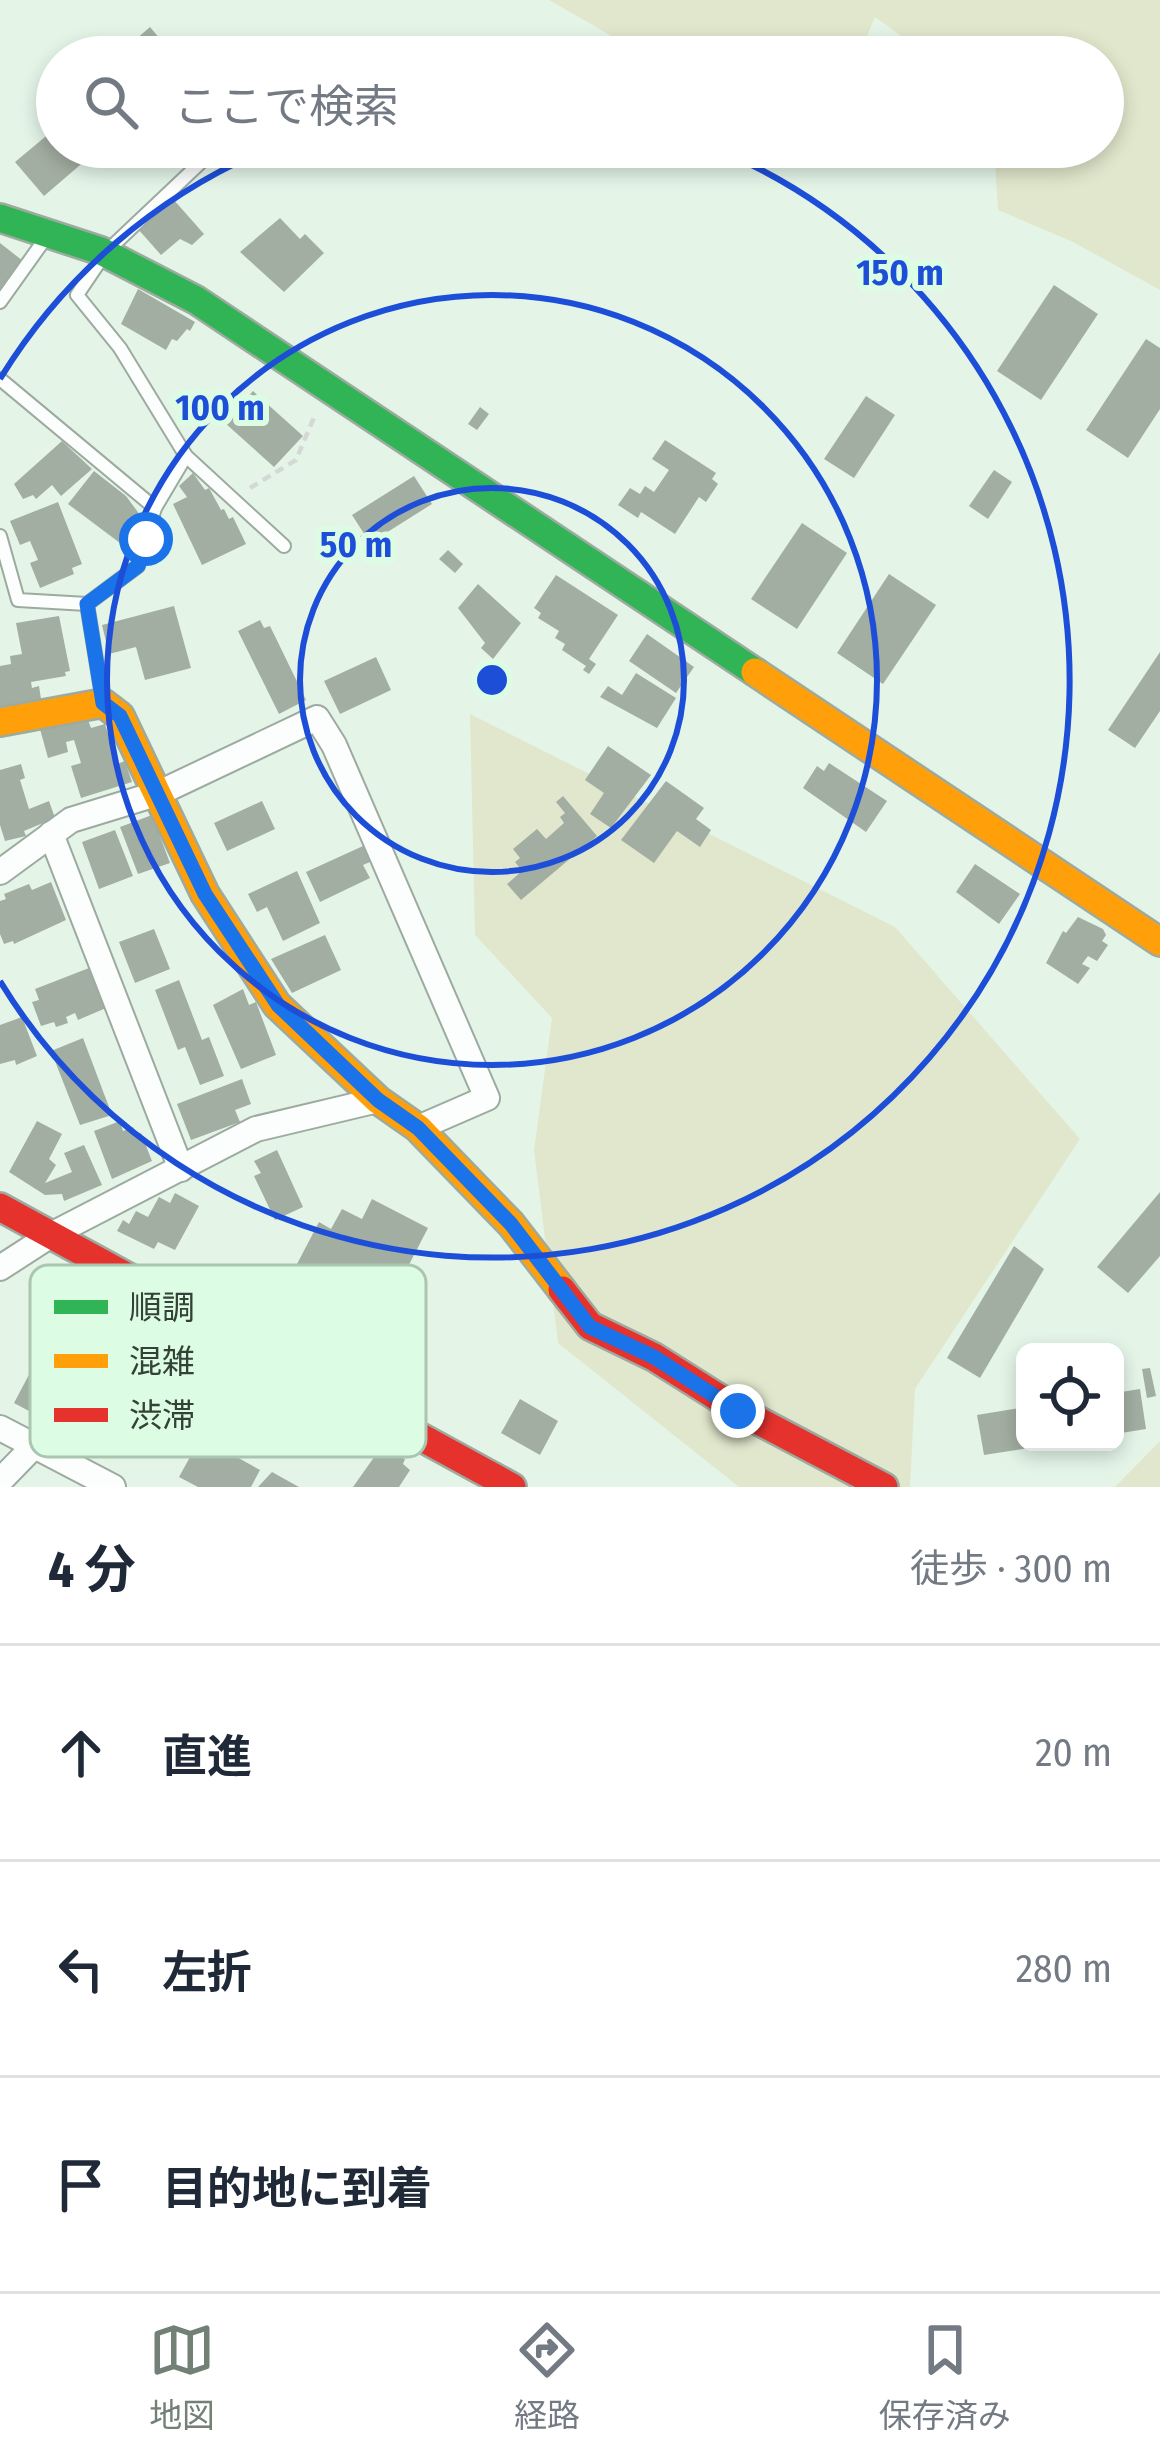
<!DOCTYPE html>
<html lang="ja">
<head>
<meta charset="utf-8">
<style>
  body { margin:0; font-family:"Fira Sans Condensed","Noto Sans JP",sans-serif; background:#f6f6f7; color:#1f2937 }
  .controls { position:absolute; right:36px; bottom:36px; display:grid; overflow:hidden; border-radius:18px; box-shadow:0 6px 18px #0003 }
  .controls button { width:108px; height:108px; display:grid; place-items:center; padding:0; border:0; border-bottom:3px solid #e0e1e3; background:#fff; color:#1f2937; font:60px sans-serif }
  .stop { position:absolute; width:36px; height:36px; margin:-27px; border:9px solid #1a73e8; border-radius:50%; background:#fff }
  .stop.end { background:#1a73e8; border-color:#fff; box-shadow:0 3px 12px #0008 }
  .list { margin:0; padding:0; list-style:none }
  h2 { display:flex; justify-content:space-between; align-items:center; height:156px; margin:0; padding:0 48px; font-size:51px }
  h2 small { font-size:39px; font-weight:400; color:#747a83 }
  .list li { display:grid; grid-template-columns:78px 1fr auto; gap:36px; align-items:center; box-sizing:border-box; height:216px; padding:0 48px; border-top:3px solid #e0e1e3 }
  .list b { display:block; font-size:45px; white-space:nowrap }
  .list em { font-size:39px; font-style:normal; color:#747a83 }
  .icon { flex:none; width:66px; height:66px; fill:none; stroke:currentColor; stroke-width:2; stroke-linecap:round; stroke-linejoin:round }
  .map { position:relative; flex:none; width:1160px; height:1487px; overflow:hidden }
  .search { position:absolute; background:#fff; box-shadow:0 6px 18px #0003; left:36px; right:36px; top:36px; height:132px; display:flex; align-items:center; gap:30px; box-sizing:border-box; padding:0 42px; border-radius:66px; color:#747a83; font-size:45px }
  .sheet { height:804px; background:#fff }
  nav { display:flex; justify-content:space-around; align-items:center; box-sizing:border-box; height:168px; border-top:3px solid #e0e1e3; background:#fff; font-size:33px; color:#747a83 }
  nav a { display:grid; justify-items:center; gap:6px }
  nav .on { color:#728075 }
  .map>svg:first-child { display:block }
  .green { fill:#e1e7cc }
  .building { fill:#a3aea2 }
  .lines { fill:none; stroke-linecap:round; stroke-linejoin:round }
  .lane-casing { stroke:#9daaa0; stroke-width:16 }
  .street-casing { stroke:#9daaa0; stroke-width:28 }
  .fast-casing { stroke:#9daaa0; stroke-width:32 }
  .slow-casing { stroke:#9daaa0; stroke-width:32 }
  .jam-casing { stroke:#9daaa0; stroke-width:32 }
  .path { stroke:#d4d9d5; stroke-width:4.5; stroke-dasharray:9 6; stroke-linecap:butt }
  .lane { stroke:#fbfefc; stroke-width:12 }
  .street { stroke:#fbfefc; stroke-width:24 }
  .fast { stroke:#30b455; stroke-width:27 }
  .slow { stroke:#ff9f0a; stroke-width:27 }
  .jam { stroke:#e5322d; stroke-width:27 }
  .route { stroke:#1a73e8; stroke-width:15 }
  .ring { fill:none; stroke:#1d4ed8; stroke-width:6 }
  .key { fill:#dcfde4; stroke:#aac5b0; stroke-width:3 }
  .key-label { font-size:33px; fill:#344137 }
  .centre { fill:#1d4ed8; stroke:#dcfde4; stroke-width:6 }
  .ring-label { font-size:36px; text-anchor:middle; font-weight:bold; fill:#1d4ed8; stroke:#dcfde4; stroke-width:12; stroke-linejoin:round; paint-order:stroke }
</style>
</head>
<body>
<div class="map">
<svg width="1160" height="1487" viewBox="0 0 1160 1487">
  <rect width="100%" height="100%" fill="#e4f5e8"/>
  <!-- green -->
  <g class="green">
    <polygon points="549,0 1160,0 1160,290 1073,242 998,210 994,147 1103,147 1103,57 930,57 875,17 858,57 648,57"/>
    <polygon points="470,714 895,927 1080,1139 915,1389 910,1487 739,1487 558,1343 534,1150 552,1018 475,935"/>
    <polygon points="1160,1441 1160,1487 1115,1487"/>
  </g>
  <!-- building -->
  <g class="building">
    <polygon points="150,27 166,46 170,43 178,51 171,57 124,57 120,53"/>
    <polygon points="57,127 57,147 101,147 44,196 15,162"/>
    <polygon points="173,199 204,234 192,245 180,239 161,255 138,229"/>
    <polygon points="280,218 300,239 305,234 324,253 284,292 240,252"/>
    <polygon points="0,243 23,261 0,292"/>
    <polygon points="1054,285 1098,314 1041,400 997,371"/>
    <polygon points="138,289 195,322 190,331 187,329 177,341 172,339 166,350 121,324"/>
    <polygon points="1146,339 1160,348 1160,409 1128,458 1086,430"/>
    <polygon points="253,391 303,436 274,467 225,423"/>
    <polygon points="866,396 895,415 854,478 824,459"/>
    <polygon points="480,407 489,414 477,430 468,424"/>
    <polygon points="665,440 716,473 712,479 718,484 706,502 699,497 675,534 641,512 638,518 618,505 630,488 640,494 645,486 654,492 669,470 652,459"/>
    <polygon points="62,441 92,469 61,496 52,485 36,499 33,495 23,499 14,484"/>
    <polygon points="994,470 1012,482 988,519 969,506"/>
    <polygon points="94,471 126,496 143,519 134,529 138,532 124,546 68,504"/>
    <polygon points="193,473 205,490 209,488 221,510 224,509 229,519 233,517 246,544 202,565 173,504 187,497 179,486"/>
    <polygon points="414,476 432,504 370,543 352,515"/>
    <polygon points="58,502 82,564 72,568 74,574 40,588 30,563 38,560 30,541 20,545 10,521"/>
    <polygon points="802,523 847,553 797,629 751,599"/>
    <polygon points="448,550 463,564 455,573 439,559"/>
    <polygon points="889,574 936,605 883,684 837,653"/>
    <polygon points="556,575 618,615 589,659 596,664 589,674 583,670 586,666 562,650 565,644 555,638 559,631 538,618 541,613 534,608"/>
    <polygon points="478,584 521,623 493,659 481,648 485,643 458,608"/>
    <polygon points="174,606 191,668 145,680 136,647 109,654 102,625"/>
    <polygon points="59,616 70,671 65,672 66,676 31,682 32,688 39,686 41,699 0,707 0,666 11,664 10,656 22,654 16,623"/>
    <polygon points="260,620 264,628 270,626 306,700 279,714 238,631"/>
    <polygon points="647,634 694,667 676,693 629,661"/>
    <polygon points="1160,652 1160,711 1135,748 1108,730"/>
    <polygon points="376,657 391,690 340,714 324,681"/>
    <polygon points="636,673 676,698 657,728 600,697 608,686 622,695"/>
    <polygon points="87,717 91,728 105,724 117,764 125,761 132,782 81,798 71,766 81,763 74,740 66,742 68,752 48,758 40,729"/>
    <polygon points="608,746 651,775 611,828 590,814 604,793 585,780"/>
    <polygon points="829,763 887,801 866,832 803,788 817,766 824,771"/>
    <polygon points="21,764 25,778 20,780 29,809 49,801 55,818 24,831 26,836 5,841 0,825 0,770"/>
    <polygon points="666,781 704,808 696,819 711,830 700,847 677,831 654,863 621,840"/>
    <polygon points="563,796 597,836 521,900 507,884 522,871 515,862 520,858 513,849 537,829 546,839 564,823 560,817 565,813 556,802"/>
    <polygon points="262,801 275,829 227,851 214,823"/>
    <polygon points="152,815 170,863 138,874 120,827"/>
    <polygon points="115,830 133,876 99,889 82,842"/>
    <polygon points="363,846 370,862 363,865 370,878 320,902 306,872"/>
    <polygon points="975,864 1020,894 999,924 956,892"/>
    <polygon points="297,871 320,923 283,941 267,907 257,912 248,894"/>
    <polygon points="51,882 66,920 14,944 13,941 4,944 0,934 0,901 6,899 4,894 29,884 32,890"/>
    <polygon points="1078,917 1103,929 1106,935 1102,941 1108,945 1097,961 1088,956 1082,964 1090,968 1078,984 1046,963 1063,931 1066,933"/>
    <polygon points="154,929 170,969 135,983 119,942"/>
    <polygon points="325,935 341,970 292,993 271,959"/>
    <polygon points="89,968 106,1008 78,1020 75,1013 66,1017 68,1023 56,1027 54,1022 41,1026 32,1002 39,1000 35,989"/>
    <polygon points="179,980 202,1040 209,1037 224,1076 200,1085 185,1047 178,1050 155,990"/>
    <polygon points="243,989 249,1005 256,1002 276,1055 241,1069 213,1005"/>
    <polygon points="22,1017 37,1056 16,1065 15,1060 0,1064 0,1025"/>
    <polygon points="83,1038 112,1115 80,1125 51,1051"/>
    <polygon points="242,1079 251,1104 235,1110 240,1122 191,1140 177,1104"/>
    <polygon points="37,1121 62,1134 49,1159 56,1165 45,1183 72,1172 64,1153 84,1145 102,1185 64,1201 62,1194 45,1195 9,1172"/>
    <polygon points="120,1121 123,1131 133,1127 136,1135 141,1133 152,1161 112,1179 94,1131"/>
    <polygon points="277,1150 303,1207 275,1220 254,1176 261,1173 254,1161"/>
    <polygon points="1160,1192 1160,1256 1128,1293 1097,1267"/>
    <polygon points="175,1193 199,1206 175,1250 158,1242 154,1249 117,1231 123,1220 129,1224 136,1211 148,1217 159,1197 170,1203"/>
    <polygon points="372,1199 428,1228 373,1334 339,1316 329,1335 275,1306 319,1222 331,1229 342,1209 362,1219"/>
    <polygon points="1014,1246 1044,1269 980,1378 947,1358"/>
    <polygon points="42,1350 108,1385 80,1438 62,1429 57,1439 37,1428 42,1418 14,1403"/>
    <polygon points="1150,1368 1156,1396 1147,1398 1142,1369"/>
    <polygon points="1140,1389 1146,1429 1115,1434 1115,1393"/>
    <polygon points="520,1399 558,1421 540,1455 501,1433"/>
    <polygon points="1025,1407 1025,1442 1049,1445 984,1455 977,1415"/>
    <polygon points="201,1437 260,1470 251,1487 198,1487 179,1477"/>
    <polygon points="377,1453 390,1458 393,1453 405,1459 403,1464 410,1470 399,1487 353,1487"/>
    <polygon points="272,1472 299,1487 258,1487"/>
  </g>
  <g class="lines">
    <defs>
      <g id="lane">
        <polyline points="217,147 106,252 77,295 120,348 186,456 284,546"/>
        <polyline points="0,302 50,232"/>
        <polyline points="0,379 155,508 138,566 87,604 103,702"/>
        <polyline points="155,508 186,456"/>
        <polyline points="0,536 18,600 87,604"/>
      </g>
      <g id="street">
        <polyline points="51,834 181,1169"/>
        <polyline points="0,872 71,820 159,793 317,718 334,745 487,1098 418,1128"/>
        <polyline points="0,1268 51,1235 256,1129 378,1100"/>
        <polyline points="0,1428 113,1487"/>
        <polyline points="0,1481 34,1446"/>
      </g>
      <polyline id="fast" points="0,218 101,251 196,300 755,672"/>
      <g id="slow">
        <polyline points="755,672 1160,942"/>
        <polyline points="0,722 103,703 120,716 205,894 277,1005 378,1100 418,1128 511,1224 562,1290"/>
      </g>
      <g id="jam">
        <polyline points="0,1207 512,1487"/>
        <polyline points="562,1290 590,1326 654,1357 738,1410 884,1487"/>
      </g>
    </defs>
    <!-- lane casing -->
    <use href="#lane" class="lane-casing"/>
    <!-- street casing -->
    <use href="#street" class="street-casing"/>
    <!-- fast casing -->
    <use href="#fast" class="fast-casing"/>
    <!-- slow casing -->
    <use href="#slow" class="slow-casing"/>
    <!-- jam casing -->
    <use href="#jam" class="jam-casing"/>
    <!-- path -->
    <polyline class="path" points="250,488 296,460 315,415"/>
    <!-- lane -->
    <use href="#lane" class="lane"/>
    <!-- street -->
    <use href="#street" class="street"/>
    <!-- fast -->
    <use href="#fast" class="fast"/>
    <!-- slow -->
    <use href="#slow" class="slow"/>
    <!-- jam -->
    <use href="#jam" class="jam"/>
  </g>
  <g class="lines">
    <!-- route -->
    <polyline class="route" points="146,539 138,566 87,604 103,703 120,716 205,894 278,1005 378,1100 418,1128 511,1224 590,1327 654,1357 738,1411"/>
  </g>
  <!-- distance rings -->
  <g class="ring">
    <circle cx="492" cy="680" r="192"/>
    <circle cx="492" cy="680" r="385"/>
    <path d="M0 379A577 577 0 0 1 267 149M717 149A577 577 0 1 1 0 981"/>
  </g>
  <!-- legend -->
  <rect x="30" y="1265" width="396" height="192" rx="18" class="key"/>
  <rect x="54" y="1300" width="54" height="14" fill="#30b455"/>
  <rect x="54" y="1354" width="54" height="14" fill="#ff9f0a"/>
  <rect x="54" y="1408" width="54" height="14" fill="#e5322d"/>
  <g class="key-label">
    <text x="129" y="1319">順調</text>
    <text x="129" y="1373">混雑</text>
    <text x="129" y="1427">渋滞</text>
  </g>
  <circle cx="492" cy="680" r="18" class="centre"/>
  <g class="ring-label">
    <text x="900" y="285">150 m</text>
    <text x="220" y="420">100 m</text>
    <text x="356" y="557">50 m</text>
  </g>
</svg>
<div class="controls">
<button><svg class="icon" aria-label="locate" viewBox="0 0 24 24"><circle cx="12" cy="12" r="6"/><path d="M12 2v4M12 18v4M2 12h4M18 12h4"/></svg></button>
</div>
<div class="stop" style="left:146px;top:539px"></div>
<div class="stop end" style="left:738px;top:1411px"></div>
<div class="search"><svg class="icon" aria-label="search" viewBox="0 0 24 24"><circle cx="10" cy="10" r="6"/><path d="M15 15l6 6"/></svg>ここで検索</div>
</div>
<section class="sheet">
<h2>4 分<small>徒歩 · 300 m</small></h2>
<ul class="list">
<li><svg class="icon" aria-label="ahead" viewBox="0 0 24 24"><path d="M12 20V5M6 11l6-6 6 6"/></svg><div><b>直進</b></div><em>20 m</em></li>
<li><svg class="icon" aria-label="left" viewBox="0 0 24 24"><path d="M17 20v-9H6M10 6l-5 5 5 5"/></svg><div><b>左折</b></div><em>280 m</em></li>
<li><svg class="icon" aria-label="arrive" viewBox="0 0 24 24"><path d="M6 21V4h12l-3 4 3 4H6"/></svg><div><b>目的地に到着</b></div></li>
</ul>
</section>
<nav>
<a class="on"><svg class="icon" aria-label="map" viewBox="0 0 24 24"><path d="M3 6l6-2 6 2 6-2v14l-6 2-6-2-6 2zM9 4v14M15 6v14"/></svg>地図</a>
<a><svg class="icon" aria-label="directions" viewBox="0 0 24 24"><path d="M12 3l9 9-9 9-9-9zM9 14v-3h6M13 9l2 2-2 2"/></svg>経路</a>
<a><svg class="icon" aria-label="saved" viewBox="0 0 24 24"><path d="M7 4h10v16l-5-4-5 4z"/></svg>保存済み</a>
</nav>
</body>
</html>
